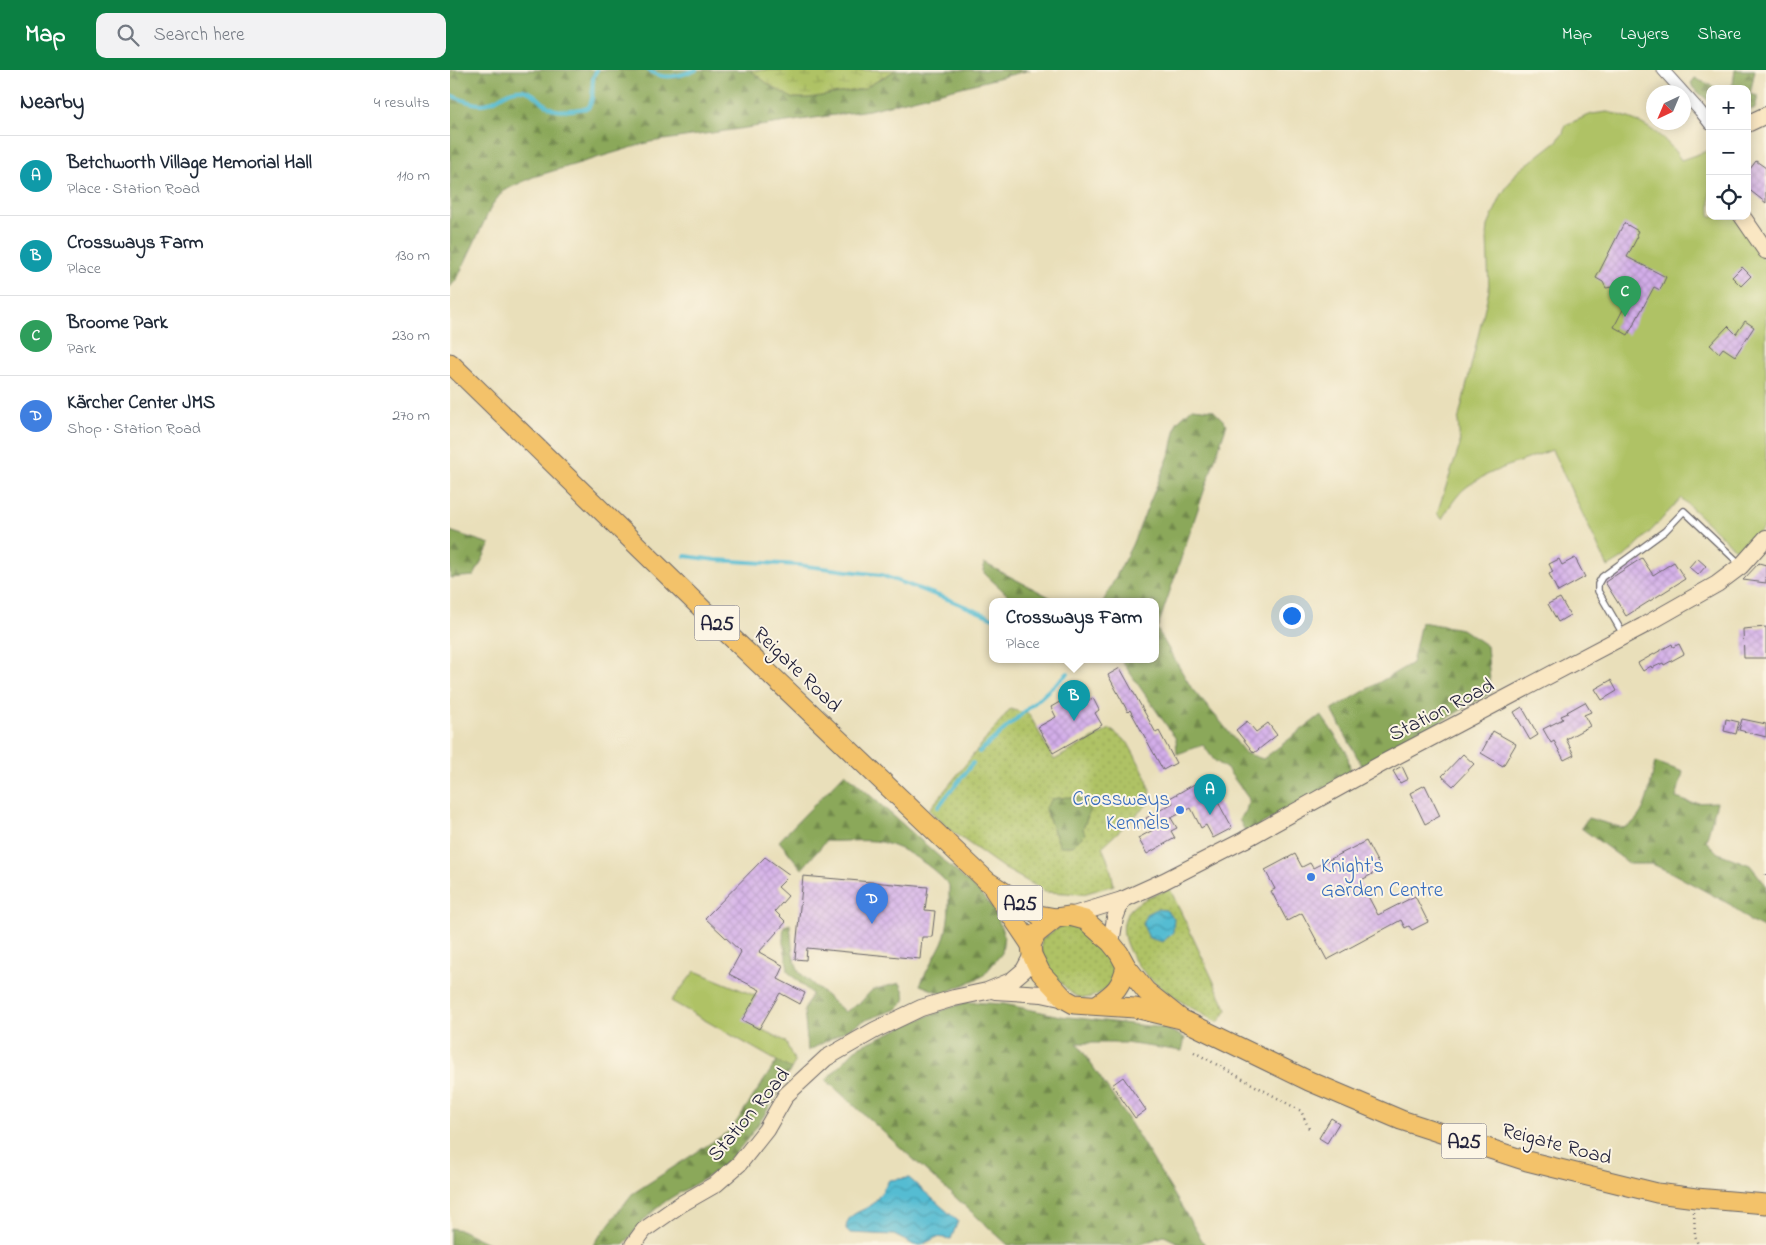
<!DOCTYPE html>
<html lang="en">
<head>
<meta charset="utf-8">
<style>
  body { margin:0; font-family:"Indie Flower",sans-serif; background:#f2f2f3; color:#1f2937 }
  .controls { position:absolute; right:15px; top:15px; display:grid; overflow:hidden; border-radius:10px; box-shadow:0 2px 12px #0003 }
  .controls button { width:45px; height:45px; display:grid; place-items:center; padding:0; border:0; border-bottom:1px solid #e0e1e3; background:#fff; color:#1f2937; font:25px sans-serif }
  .compass { position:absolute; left:1196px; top:15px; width:45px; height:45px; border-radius:50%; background:#fff; box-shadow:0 2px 12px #0003; rotate:224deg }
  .you { position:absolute; left:841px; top:545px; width:18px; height:18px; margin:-12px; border:4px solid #fff; border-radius:50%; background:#1a73e8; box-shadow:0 0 0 8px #1a73e833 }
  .badge { display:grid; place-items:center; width:32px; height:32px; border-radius:50%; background:#0b8043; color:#fff; font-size:16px; font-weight:700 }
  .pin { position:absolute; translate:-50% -41px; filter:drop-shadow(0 1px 2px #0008) }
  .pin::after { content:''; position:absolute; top:26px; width:18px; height:15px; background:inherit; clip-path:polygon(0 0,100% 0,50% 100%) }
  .popup { position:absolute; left:539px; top:528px; width:170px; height:65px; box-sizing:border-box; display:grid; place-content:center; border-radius:10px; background:#fff; filter:drop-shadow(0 1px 4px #0005); font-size:16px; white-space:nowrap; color:#747a83 }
  .popup b { font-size:19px; color:#1f2937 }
  .popup::after { content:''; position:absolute; left:50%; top:100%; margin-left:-10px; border:10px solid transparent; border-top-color:#fff }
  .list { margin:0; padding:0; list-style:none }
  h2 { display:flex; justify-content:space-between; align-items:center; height:65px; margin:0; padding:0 20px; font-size:21px }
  h2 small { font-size:16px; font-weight:400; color:#747a83 }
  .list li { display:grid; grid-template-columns:32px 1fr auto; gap:15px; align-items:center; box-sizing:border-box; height:80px; padding:0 20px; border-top:1px solid #e0e1e3 }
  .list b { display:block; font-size:19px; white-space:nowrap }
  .list p { margin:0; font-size:16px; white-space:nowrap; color:#747a83 }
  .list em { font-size:16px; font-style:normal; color:#747a83 }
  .icon { flex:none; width:28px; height:28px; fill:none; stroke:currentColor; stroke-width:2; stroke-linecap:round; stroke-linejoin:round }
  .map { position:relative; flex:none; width:1316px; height:1175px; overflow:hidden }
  header { display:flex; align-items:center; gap:30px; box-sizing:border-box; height:70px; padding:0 25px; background:#0b8043; color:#fff }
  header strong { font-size:24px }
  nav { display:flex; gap:28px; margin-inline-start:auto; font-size:18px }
  .search { width:350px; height:45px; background:#f2f2f3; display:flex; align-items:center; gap:12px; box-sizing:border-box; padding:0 18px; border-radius:10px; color:#747a83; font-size:19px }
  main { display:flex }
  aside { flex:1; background:#fff }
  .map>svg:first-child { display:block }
  .grass { fill:url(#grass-dots); stroke:#687250; fill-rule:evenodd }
  .forest { fill:url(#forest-firs); stroke:#56654a }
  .wetland { fill:url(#wetland-marsh); stroke:#687250 }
  .green { fill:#afc265; stroke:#687250 }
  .water { fill:url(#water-waves); stroke:#3b6f86 }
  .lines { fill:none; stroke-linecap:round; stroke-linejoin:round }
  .stream { stroke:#54bcd2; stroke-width:4 }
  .building { fill:url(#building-cross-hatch) }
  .lane-casing { stroke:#686467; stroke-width:8 }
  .street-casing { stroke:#686467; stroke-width:13 }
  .secondary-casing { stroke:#686467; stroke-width:18 }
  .primary-casing { stroke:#686467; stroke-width:21 }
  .path { stroke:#686467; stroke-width:2.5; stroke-dasharray:1 4; stroke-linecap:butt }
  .lane { stroke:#fff; stroke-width:5.5 }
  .street { stroke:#fff; stroke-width:11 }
  .secondary { stroke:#fae7c3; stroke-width:16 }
  .primary { stroke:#f3c26a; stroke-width:19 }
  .shop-dot { fill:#3f7fe0; stroke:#fcf5e5; stroke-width:2 }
  .labels { text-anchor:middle; stroke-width:4; stroke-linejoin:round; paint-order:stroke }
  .shield { fill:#fcf5e5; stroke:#63616e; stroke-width:1 }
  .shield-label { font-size:20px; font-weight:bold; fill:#22223b }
  .street-label { font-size:21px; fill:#22223b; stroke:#fcf5e5 }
  .shop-label { font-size:21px; fill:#366cbe; stroke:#fcf5e5; text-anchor:end }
</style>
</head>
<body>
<header>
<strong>Map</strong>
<div class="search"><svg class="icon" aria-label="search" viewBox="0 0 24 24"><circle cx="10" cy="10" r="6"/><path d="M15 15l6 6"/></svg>Search here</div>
<nav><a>Map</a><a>Layers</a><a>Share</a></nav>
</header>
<main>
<aside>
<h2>Nearby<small>4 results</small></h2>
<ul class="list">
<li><span class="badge" style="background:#0f9aa8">A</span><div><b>Betchworth Village Memorial Hall</b><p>Place · Station Road</p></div><em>110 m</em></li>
<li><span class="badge" style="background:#0f9aa8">B</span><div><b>Crossways Farm</b><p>Place</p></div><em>130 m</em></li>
<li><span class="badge" style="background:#2e9e5b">C</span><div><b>Broome Park</b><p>Park</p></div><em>230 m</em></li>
<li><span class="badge" style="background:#3f7fe0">D</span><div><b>Kärcher Center JMS</b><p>Shop · Station Road</p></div><em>270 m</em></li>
</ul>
</aside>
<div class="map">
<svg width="1316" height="1175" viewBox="0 0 1316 1175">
  <defs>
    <pattern id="grass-dots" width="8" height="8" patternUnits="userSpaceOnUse" patternTransform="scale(1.25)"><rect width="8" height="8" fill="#afc265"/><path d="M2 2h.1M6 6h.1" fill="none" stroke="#96a659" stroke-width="1.8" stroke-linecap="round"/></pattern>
    <pattern id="forest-firs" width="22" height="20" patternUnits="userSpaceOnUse" patternTransform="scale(1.25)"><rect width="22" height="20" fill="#8ba85a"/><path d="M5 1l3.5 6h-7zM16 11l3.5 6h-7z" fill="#71884c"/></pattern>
    <pattern id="wetland-marsh" width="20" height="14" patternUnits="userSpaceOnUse" patternTransform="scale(1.25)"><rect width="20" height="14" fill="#afc265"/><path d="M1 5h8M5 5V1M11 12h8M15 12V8" fill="none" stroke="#96a659"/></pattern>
    <pattern id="water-waves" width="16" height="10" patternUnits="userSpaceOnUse" patternTransform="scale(1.25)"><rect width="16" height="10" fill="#54bcd2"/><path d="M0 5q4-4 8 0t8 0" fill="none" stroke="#4598ac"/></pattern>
    <pattern id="building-cross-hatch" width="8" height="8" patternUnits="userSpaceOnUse" patternTransform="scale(1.25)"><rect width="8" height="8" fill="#d3aee9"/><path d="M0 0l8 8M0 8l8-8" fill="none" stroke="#b595c9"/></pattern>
  </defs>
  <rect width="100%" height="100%" fill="#fcf5e5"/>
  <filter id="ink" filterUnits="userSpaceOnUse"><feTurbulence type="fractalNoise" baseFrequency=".02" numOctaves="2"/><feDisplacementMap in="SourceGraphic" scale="10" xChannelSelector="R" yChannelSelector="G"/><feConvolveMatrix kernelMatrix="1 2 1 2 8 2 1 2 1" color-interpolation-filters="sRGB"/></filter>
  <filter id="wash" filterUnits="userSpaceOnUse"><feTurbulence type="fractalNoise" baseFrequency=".0096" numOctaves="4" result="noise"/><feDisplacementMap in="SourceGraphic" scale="20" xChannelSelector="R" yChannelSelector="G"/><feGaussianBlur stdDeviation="1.12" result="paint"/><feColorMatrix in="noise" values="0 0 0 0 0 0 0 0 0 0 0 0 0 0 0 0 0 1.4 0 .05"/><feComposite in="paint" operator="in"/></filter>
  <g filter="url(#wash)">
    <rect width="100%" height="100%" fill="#e9dfba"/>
    <!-- grass -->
    <g class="grass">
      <path d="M560 639 579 644 604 690 660 659 678 673 696 706 702 730 652 777 659 793 664 815 633 824 597 822 555 799 500 760 479 740ZM642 733 633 759 610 776 595 740Z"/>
      <path d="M720 819 777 940 768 953C746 940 722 928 703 911 685 896 660 859 682 838 691 829 708 824 720 819Z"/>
      <path d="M612 855C617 855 623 855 627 857 641 863 664 881 665 897 666 914 649 928 633 928 623 927 617 919 611 913 598 898 591 891 591 870Z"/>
    </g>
    <!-- forest -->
    <g class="forest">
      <polygon points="0,0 300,0 321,16 342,28 359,28 413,19 446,0 580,0 419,40 200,72 83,107 53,121 42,135 7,209 0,217"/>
      <polygon points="1285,0 1305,0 1300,24 1308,26 1305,38 1297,41 1297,19 1277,19 1283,14"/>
      <polygon points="1245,8 1269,19 1260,19 1260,32 1243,18 1241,13"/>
      <polygon points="742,338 763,340 777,354 707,559 742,619 770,651 795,683 813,689 871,645 897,683 901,703 796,763 789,749 796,741 799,729 777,699 764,690 753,675 727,684 726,669 671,590 705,590 705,532 653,532 682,475 721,381 727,352"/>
      <polygon points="0,461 40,474 24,506 0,508"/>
      <polygon points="534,493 609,532 565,532 534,503"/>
      <polygon points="971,552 1012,559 1037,576 1041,623 912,696 882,640 962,593"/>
      <path d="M1205 692 1233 702 1226 728 1241 733 1267 732 1256 771 1268 783 1300 795 1316 815V859L1301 852 1281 835 1222 803 1202 794H1180L1176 791 1131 758 1138 748 1173 758C1198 750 1200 713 1205 692Z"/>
      <path d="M395 703 529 822 544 839 554 865 552 883 533 906 493 924 470 915C476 900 485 888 492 873 500 855 499 834 499 815 481 795 457 779 431 772 417 769 391 772 376 771L352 799 329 771Z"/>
      <polygon points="618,727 635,729 642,733 633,759 635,764 623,776 610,776 595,739 602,729"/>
      <path d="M340 854 343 885 349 902 395 942 411 932 422 920 450 913 454 922 455 931 447 939 413 951 358 981 354 940 362 924 338 902C337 884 331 874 334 856Z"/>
      <polygon points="517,932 554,934 610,946 715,958 735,968 732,981 675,973 627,973 678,1049 755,1175 733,1175 714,1166 688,1175 558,1175 376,1010 408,977 482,944"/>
      <path d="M327 991 341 999C324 1031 304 1065 278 1091 260 1108 237 1117 216 1131 199 1143 187 1158 174 1175H143L182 1124 281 1060Z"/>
      <polygon points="0,1158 11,1160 42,1175 0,1175"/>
    </g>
    <!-- wetland -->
    <polygon class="wetland" points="300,0 446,0 413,19 359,28 342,28 321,16"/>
    <!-- green -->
    <g class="green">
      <path d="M1157 42C1188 48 1214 63 1231 90L1260 80V146H1284L1316 193V454L1298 477 1293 481 1284 478 1231 428 1202 460 1173 488 1158 497 1102 380C1076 390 1033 402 1013 420 1004 429 998 439 992 449L987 443 1010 375 1008 351 1039 220 1037 167 1038 156 1052 124 1067 102 1107 71 1113 63 1115 55 1142 44Z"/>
      <polygon points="245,901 306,926 293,950 335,971 345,992 341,999 221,931"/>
    </g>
    <!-- water -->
    <g class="water">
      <polygon points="706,839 716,840 724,848 723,862 713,872 699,868 693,855 696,844"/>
      <path d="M459 1108 508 1151 501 1169 487 1167 472 1175H464L444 1165 400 1163 396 1159C397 1141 413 1143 423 1133 430 1127 434 1117 439 1110Z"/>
    </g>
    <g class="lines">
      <!-- stream -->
      <g class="stream">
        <path d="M198 0C213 11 229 6 246 0"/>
        <path d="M0 25C9 28 20 34 30 34 46 35 57 17 73 20 87 22 94 38 106 40 115 42 128 39 138 38 147 26 138 11 147 0"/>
        <polyline points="235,486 266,490 348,495 431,505 500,530 543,548"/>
        <polyline points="529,682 618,603"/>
        <polyline points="488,737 523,693"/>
      </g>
    </g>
    <g id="blocks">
      <!-- building -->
      <g class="building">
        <polygon points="1306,91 1316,98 1316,133 1297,118 1297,103"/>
        <polygon points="1174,153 1188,161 1186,165 1188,166 1177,187 1216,207 1210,220 1204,217 1178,265 1164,257 1180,226 1162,217 1156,218 1153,212 1146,208"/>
        <polygon points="1292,197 1301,206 1291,216 1282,207"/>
        <polygon points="1295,251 1304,257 1285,286 1273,278 1269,283 1260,275 1278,256 1286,264"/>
        <polygon points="1125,488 1135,507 1108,522 1099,504 1103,502 1099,494 1109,489 1112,495"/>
        <polygon points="1192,488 1203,505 1224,492 1235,509 1176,546 1155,512"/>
        <polygon points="1247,488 1256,496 1248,505 1239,497"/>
        <polygon points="1309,493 1316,495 1316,513 1293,510"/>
        <polygon points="1110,528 1120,545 1108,552 1098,534"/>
        <polygon points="1316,557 1316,588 1294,588 1293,559"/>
        <polygon points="1222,574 1223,577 1229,574 1234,584 1214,595 1213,593 1202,598 1201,596 1193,601 1188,593"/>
        <polygon points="670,598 706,663 709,661 726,693 713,700 680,640 678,642 658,605"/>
        <polygon points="1161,610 1167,621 1152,630 1145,619"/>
        <polygon points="620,626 626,637 643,628 649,640 645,643 652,655 603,683 588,657 606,647 601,637"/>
        <polygon points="1135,632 1141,642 1134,645 1140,656 1116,669 1124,685 1114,690 1104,671 1101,673 1093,659 1113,649 1111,646 1118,643 1117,642"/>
        <polygon points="1072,637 1088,665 1080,670 1064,642"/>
        <polygon points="1276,649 1289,652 1286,664 1274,661"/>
        <polygon points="1292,649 1316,654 1316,667 1289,660"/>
        <polygon points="797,651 806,662 818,653 827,665 804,683 786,660"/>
        <polygon points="1043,661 1066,674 1053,696 1031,683"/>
        <polygon points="1013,684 1024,694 1003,716 992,706"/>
        <polygon points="952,696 958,709 950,713 943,701"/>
        <polygon points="755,708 782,758 763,768 756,755 751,758 741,738 721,748 727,758 721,761 725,768 697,784 688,768 703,760 696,748 723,733 720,728"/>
        <polygon points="975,715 990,746 975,754 960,723"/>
        <polygon points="916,771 931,799 910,811 928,845 965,826 978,852 962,860 959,856 955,858 951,850 877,890 852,843 837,851 821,821 825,819 815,800 845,784 852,797 860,793 863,798"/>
        <polygon points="315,787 340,805 328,817 338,826 325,841 336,852 309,882 334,896 328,909 355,923 350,934 330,923 309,959 292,950 310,920 279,904 291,882 255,848"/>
        <polygon points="353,806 478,817 475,840 485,841 482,867 472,867 470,889 357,878 356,890 345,889"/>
        <polygon points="673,1007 696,1040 685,1048 662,1015"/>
        <polygon points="881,1048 889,1053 877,1073 869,1068"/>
      </g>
    </g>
  </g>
  <g filter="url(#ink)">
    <use href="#blocks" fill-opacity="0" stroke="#686467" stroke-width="1"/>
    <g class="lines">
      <defs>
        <polyline id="lane" points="1173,564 1148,521 1148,514 1152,507 1215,461 1234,441 1290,494"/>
        <polyline id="street" points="1213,0 1250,41 1260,54"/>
        <g id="secondary">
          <polyline points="1297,54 1316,45"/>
          <polyline points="1292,146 1316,181"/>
          <polyline points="620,846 672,830 714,811 794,770 935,692 1193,556 1267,514 1291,496 1316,468"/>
          <polyline points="661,873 665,848 672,830"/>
          <polyline points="545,921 592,924 615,929"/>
          <polyline points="183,1175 194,1160 231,1134 266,1114 289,1094 316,1060 336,1025 376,988 425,960 471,938 504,928 537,921 561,911 574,900 582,885"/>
        </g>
        <g id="primary">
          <polyline points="0,293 279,565 537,811 589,845 606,848"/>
          <polyline points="544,820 581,875"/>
          <path d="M647 935C665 922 671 918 676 896"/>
          <polyline points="731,949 685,938 624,934 615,929 591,903 582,885 581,875 586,864 606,848 620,846 635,850 661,873 669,883 676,896 696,921 731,949 859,1011 951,1050 1077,1091 1207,1123 1246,1128 1316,1134"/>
        </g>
      </defs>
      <!-- lane casing -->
      <use href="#lane" class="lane-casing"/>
      <!-- street casing -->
      <use href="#street" class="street-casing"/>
      <!-- secondary casing -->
      <use href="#secondary" class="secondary-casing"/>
      <!-- primary casing -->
      <use href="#primary" class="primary-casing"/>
      <!-- path -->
      <g class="path">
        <polyline points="1316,804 1316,808"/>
        <polyline points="744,982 851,1041 860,1061"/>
        <polyline points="1244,1142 1245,1165 1248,1175"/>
      </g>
      <!-- lane -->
      <use href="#lane" class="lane"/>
      <!-- street -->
      <use href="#street" class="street"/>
      <!-- secondary -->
      <use href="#secondary" class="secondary"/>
      <!-- primary -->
      <use href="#primary" class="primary"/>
    </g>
  </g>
  <!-- markers -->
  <g class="shop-dot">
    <circle cx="730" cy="740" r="5"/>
    <circle cx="861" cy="807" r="5"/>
  </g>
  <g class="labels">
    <!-- shield labels -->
    <g class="shield">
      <rect x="244.5" y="535.5" width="45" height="35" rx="4"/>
      <rect x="547.5" y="815.5" width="45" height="35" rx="4"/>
      <rect x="991.5" y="1053.5" width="45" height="35" rx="4"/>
    </g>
    <g class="shield-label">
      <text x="267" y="560">A25</text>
      <text x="570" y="840">A25</text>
      <text x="1014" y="1078">A25</text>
    </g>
    <!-- street labels -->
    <g class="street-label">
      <text transform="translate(348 599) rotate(44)" y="7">Reigate Road</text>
      <text transform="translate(991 639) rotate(-27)" y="7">Station Road</text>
      <text transform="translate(298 1044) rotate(-50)" y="7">Station Road</text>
      <text transform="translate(1107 1073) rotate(15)" y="7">Reigate Road</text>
    </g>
    <!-- shop labels -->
    <g class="shop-label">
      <text x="720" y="735">Crossways<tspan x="720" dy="24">Kennels</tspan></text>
      <text x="871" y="802" text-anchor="start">Knight's<tspan x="871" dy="24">Garden Centre</tspan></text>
    </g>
  </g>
</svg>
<div class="controls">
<button>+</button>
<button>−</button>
<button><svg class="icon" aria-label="locate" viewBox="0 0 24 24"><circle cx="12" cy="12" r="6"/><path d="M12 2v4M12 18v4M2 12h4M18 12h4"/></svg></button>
</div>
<svg class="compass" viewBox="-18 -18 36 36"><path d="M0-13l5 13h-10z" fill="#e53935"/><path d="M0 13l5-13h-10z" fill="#747a83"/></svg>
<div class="you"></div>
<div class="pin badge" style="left:760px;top:745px;background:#0f9aa8">A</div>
<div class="pin badge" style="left:624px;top:651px;background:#0f9aa8">B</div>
<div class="popup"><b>Crossways Farm</b>Place</div>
<div class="pin badge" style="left:1175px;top:247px;background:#2e9e5b">C</div>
<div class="pin badge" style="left:422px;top:854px;background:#3f7fe0">D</div>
</div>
</main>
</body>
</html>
